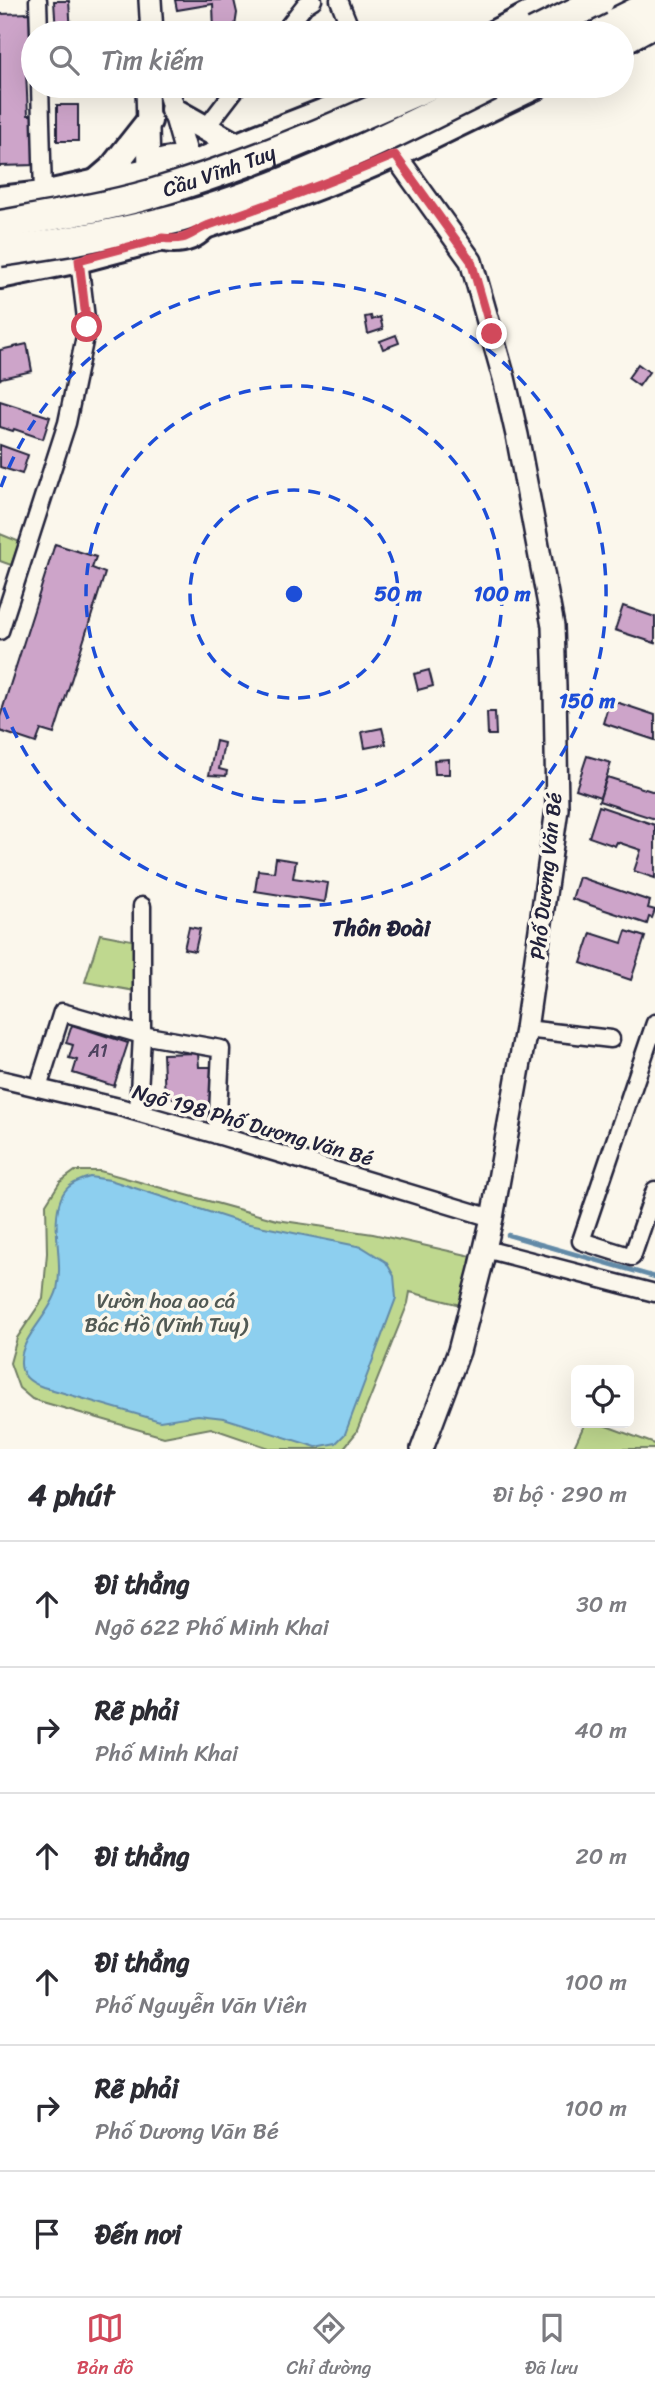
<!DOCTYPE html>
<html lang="vi">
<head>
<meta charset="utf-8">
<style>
  body { margin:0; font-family:Sriracha,sans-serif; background:#f2f2f3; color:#2b2b33 }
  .controls { position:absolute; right:21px; bottom:21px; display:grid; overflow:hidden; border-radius:10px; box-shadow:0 7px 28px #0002 }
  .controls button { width:63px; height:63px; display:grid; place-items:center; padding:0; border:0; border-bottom:2px solid #e1e1e2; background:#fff; color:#2b2b33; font:35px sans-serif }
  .stop { position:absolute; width:21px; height:21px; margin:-16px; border:5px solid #d1495b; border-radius:50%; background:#fff }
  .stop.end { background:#d1495b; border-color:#fff; box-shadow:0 2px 7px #0008 }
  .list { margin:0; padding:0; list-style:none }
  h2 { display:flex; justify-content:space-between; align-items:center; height:91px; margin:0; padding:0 28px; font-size:30px }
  h2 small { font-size:23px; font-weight:400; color:#7c7c81 }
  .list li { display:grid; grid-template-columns:46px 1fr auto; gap:21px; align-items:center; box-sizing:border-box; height:126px; padding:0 28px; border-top:2px solid #e1e1e2 }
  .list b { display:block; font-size:26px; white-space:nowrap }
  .list p { margin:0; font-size:23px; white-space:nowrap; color:#7c7c81 }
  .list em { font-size:23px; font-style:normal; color:#7c7c81 }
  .icon { flex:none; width:38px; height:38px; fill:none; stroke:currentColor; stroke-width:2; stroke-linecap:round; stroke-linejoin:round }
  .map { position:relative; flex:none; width:655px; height:1449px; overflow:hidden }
  .search { position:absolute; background:#fff; box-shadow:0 7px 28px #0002; left:21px; right:21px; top:21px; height:77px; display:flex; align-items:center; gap:18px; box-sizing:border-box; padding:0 24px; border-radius:38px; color:#7c7c81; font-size:26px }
  .sheet { height:847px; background:#fff }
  nav { display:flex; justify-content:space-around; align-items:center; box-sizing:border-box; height:98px; border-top:2px solid #e1e1e2; background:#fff; font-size:19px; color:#7c7c81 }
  nav a { display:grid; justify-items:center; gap:4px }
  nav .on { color:#d1495b }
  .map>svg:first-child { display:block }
  .green { fill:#bfd88f; stroke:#707d65; stroke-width:2 }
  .water { fill:#8dcfef; stroke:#628aa7; stroke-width:2 }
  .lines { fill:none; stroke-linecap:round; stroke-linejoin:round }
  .stream { stroke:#628aa7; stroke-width:4.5 }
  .building { fill:#cda4c9; stroke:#22223b; stroke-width:2 }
  .street-casing { stroke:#22223b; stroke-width:21 }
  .secondary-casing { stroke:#22223b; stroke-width:26 }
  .primary-casing { stroke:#22223b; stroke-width:30 }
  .highway-casing { stroke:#22223b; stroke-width:33 }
  .street { stroke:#fbf7ec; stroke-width:16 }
  .secondary { stroke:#fbf7ec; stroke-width:21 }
  .primary { stroke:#fbf7ec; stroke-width:24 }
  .highway { stroke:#fbf7ec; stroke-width:28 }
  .highway-bridge-casing { stroke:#22223b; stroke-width:33; stroke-linecap:butt }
  .highway-bridge { stroke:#fbf7ec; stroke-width:28 }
  .route { stroke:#d1495b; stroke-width:9 }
  .ring { fill:none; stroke:#1d4ed8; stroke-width:3.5; stroke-dasharray:12 9 }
  .labels { text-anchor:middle; stroke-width:7; stroke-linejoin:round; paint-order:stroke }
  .number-label { font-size:18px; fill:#4d425e }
  .street-label { font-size:21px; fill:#22223b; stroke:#fbf7ec }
  .park-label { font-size:21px; fill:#515954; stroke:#fbf7ec }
  .neighbourhood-label { font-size:23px; font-weight:bold; fill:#22223b; stroke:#fbf7ec }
  .centre { fill:#1d4ed8; stroke:#fbf7ec; stroke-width:3.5 }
  .ring-label { font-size:21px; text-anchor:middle; font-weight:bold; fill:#1d4ed8; stroke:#fbf7ec; stroke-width:7; stroke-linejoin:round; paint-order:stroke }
</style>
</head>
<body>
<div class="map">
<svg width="655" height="1449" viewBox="0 0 655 1449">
  <rect width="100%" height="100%" fill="#fbf7ec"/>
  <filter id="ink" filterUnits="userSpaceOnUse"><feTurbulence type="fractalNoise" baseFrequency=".0143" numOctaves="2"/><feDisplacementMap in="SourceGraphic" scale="14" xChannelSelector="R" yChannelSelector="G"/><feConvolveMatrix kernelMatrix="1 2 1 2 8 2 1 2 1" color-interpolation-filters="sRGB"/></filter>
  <g filter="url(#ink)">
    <!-- green -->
    <g class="green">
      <polygon points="0,534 20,542 11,565 0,561"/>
      <polygon points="100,934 137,941 135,991 85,982"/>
      <polygon points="75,1171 100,1171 277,1220 373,1234 476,1257 464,1306 410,1292 408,1303 356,1433 343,1449 272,1449 211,1428 164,1437 32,1399 19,1388 10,1363 17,1338 43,1299 47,1253 46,1204 60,1182"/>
      <polygon points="585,1423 598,1423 655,1444 655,1449 573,1449"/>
    </g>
    <!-- water -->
    <path class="water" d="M90 1177 110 1180 240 1222 362 1247 386 1262 394 1276 396 1298 345 1434 336 1443 316 1447 224 1418 198 1415 160 1421 43 1387C31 1383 20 1376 21 1361 21 1337 50 1315 57 1290 64 1259 50 1226 61 1198 66 1185 77 1181 90 1177Z"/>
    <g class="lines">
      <!-- stream -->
      <polyline class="stream" points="508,1235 655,1277"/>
    </g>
    <!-- building -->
    <g class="building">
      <polygon points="175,0 234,0 237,13 234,33 214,33 213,4 177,10"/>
      <polygon points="54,1 69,1 71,33 56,33"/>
      <polygon points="31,13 33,72 26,72 28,115 35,115 36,165 0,166 0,14"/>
      <rect x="57" y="105" width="21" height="36"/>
      <polygon points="371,316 372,320 380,317 383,329 368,334 365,317"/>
      <polygon points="396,335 399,343 383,349 380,341"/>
      <polygon points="27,344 32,371 1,378 0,380 0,350"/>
      <polygon points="638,364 649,372 639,386 628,378"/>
      <polygon points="0,401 50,417 43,439 14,429 13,431 0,427"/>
      <polygon points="0,445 28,455 22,474 0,467"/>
      <polygon points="55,544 96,557 92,568 105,573 54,734 41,730 36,743 0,731 0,717"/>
      <polygon points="623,606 655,617 655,643 615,630"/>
      <polygon points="429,670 433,686 418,690 414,674"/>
      <polygon points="610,700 655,715 655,740 603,723"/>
      <polygon points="487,712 495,712 496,735 488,735"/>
      <polygon points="382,728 386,744 365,748 362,732"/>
      <polygon points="216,741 224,743 219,769 227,771 226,776 209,775"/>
      <polygon points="587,756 611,763 600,797 576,789"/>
      <polygon points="449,759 449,774 435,774 434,760"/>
      <polygon points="607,777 655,792 655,819 599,801"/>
      <polygon points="599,806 655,825 655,878 634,871 641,850 617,842 615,846 589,837"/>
      <polygon points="276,858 296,861 293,878 328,883 325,902 255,891 258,870 274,872"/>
      <polygon points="579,877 650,901 648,908 655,910 652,918 649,917 647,924 572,899"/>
      <polygon points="189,927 200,929 195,951 184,949"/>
      <polygon points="626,931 645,937 631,980 581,963 591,933 622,943"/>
      <polygon points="72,1025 128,1043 114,1086 73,1073 77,1060 69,1058 73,1045 66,1043"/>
      <polygon points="198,1053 199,1067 212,1067 213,1105 185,1106 185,1098 165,1098 163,1054"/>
    </g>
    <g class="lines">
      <defs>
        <g id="street">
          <polyline points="38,0 39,33"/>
          <polyline points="339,0 352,33"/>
          <polyline points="283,33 305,5 313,0"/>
          <polyline points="40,86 43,194"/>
          <polyline points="205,129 238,86"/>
          <polyline points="0,631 67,423 87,327 79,260"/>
          <polyline points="655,1023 581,1241 632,1257 655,1190"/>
          <polyline points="526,1029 611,1039"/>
          <polyline points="0,1079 119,1107 217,1135 492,1218"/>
          <polyline points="38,1088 62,1012 142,1035 221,1049 217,1135"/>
          <polyline points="138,1112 142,1035 142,906"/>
          <polyline points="485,1249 655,1293"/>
        </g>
        <g id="secondary">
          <polyline points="150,0 152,33"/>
          <polyline points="147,86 149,169"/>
          <polyline points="167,86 189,163"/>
          <polyline points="395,155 471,261 504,378 517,435 553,626 555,687 557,809 526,1029 492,1218 481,1266 459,1351 422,1449"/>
        </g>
        <g id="primary">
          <polyline points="494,33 557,0"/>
          <polyline points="622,42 655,24"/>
          <polyline points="173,110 235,145"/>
          <circle cx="174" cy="200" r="40"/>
          <path d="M192 165C255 135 322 115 385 86"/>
          <polyline points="97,181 111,169 149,121"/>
          <polyline points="0,199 43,194 147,171"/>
          <path d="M205 226C270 205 334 183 396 154 443 132 490 108 537 86"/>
          <polyline points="0,276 79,260 162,238"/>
        </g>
        <polyline id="highway" points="594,33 655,3"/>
      </defs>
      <!-- street casing -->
      <use href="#street" class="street-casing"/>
      <!-- secondary casing -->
      <use href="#secondary" class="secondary-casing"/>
      <!-- primary casing -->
      <use href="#primary" class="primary-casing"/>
      <!-- highway casing -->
      <use href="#highway" class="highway-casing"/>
      <!-- street -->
      <use href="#street" class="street"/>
      <!-- secondary -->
      <use href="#secondary" class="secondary"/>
      <!-- primary -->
      <use href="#primary" class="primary"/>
      <!-- highway -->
      <use href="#highway" class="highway"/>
      <defs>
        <g id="highway-bridge">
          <polyline points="534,33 600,0"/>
          <path id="s1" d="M0 225C50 216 102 208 151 194 247 166 338 126 428 86"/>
          <path d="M0 252C68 242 137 231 203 211 302 180 397 133 490 86"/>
        </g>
      </defs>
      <!-- highway-bridge casing -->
      <use href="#highway-bridge" class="highway-bridge-casing"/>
      <!-- highway-bridge -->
      <use href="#highway-bridge" class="highway-bridge"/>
    </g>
  </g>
  <g class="lines" filter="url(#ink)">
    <!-- route -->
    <path class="route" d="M87 327 79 260 162 238C190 242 190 231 212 224 274 203 335 180 395 155L471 261 492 334"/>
  </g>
  <!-- distance rings -->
  <g class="ring">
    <circle cx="294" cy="594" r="104"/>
    <circle cx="294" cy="594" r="208"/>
    <path d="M1 487A312 312 0 1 1 1 701"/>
  </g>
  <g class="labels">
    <!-- number labels -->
    <g class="number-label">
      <text x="98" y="1057">A1</text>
    </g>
    <!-- street labels -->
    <g class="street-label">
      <text dy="7" stroke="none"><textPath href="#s1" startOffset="226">Cầu Vĩnh Tuy</textPath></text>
      <text transform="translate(546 876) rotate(-84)" y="7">Phố Dương Văn Bé</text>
      <text transform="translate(253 1125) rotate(16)" y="7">Ngõ 198 Phố Dương Văn Bé</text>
    </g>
    <!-- park labels -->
    <g class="park-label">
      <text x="166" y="1308">Vườn hoa ao cá<tspan x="166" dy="24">Bác Hồ (Vĩnh Tuy)</tspan></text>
    </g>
    <!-- neighbourhood labels -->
    <g class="neighbourhood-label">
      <text x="381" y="936">Thôn Đoài</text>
    </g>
  </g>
  <circle cx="294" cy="594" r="10" class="centre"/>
  <g class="ring-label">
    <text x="398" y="601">50 m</text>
    <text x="502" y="601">100 m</text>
    <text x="587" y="708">150 m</text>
  </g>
</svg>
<div class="controls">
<button><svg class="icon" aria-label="locate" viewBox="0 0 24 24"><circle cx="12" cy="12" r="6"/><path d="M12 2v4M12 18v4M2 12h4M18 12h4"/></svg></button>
</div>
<div class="stop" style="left:87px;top:327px"></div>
<div class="stop end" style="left:492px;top:334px"></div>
<div class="search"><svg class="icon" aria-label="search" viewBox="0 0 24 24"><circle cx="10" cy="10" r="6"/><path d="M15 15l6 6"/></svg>Tìm kiếm</div>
</div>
<section class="sheet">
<h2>4 phút<small>Đi bộ · 290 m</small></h2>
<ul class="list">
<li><svg class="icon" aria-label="ahead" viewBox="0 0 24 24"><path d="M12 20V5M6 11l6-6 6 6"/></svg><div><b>Đi thẳng</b><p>Ngõ 622 Phố Minh Khai</p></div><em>30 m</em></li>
<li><svg class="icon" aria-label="right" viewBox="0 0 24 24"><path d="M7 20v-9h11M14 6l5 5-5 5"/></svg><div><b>Rẽ phải</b><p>Phố Minh Khai</p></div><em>40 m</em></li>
<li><svg class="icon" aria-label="ahead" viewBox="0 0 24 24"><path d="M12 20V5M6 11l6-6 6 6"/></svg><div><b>Đi thẳng</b></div><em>20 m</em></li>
<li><svg class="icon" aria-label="ahead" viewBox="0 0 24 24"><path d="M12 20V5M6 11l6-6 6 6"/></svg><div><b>Đi thẳng</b><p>Phố Nguyễn Văn Viên</p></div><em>100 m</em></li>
<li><svg class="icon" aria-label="right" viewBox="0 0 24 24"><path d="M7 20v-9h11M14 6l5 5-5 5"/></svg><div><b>Rẽ phải</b><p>Phố Dương Văn Bé</p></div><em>100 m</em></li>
<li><svg class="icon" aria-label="arrive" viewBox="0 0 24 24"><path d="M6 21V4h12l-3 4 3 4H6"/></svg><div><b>Đến nơi</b></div></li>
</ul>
</section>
<nav>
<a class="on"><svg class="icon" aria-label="map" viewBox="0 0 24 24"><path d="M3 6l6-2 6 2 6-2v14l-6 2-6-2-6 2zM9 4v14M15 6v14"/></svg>Bản đồ</a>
<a><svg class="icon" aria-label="directions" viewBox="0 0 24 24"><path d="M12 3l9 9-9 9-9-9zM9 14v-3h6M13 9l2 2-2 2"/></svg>Chỉ đường</a>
<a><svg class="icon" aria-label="saved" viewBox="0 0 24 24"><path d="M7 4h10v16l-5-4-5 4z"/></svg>Đã lưu</a>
</nav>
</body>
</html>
